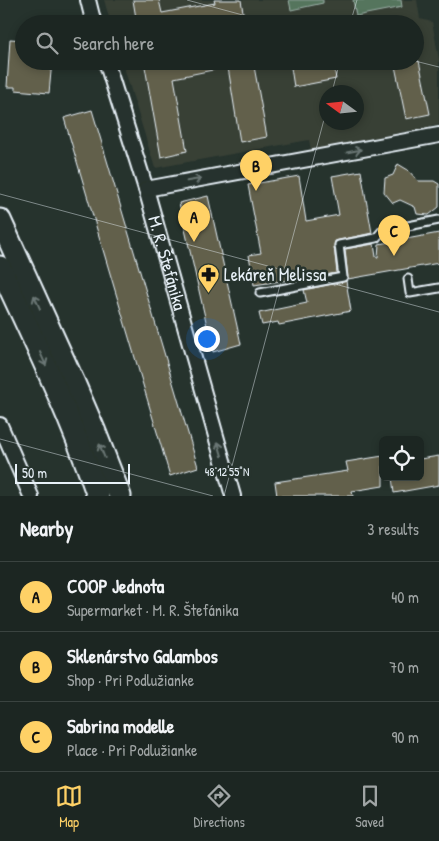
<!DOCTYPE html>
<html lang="en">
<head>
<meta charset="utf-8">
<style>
  body { margin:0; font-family:"Patrick Hand",sans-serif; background:#252e2a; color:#f1f3f6 }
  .controls { position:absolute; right:15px; bottom:15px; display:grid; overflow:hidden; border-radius:8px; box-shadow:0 2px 8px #0003 }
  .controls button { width:45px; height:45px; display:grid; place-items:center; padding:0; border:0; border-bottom:1px solid #3a4340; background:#1c2622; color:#f1f3f6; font:25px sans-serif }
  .compass { position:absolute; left:319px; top:85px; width:45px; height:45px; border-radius:50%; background:#1c2622; box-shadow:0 2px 8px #0003; rotate:285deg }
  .scale { position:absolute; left:15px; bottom:12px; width:115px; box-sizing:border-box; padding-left:5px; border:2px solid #e8f1f8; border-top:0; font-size:14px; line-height:18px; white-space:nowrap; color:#e8f1f8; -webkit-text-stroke:4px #26332d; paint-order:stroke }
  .you { position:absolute; left:206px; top:338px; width:18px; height:18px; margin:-12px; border:4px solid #fff; border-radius:50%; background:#1a73e8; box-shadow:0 0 0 8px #1a73e833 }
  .badge { display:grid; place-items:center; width:32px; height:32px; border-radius:50%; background:#ffd166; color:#111; font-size:16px; font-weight:700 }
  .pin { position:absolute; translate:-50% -41px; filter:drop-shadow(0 1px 2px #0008) }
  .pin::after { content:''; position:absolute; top:26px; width:18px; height:15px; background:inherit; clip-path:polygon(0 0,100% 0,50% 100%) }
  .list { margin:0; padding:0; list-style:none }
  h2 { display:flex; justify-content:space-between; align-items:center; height:65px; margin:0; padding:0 20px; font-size:21px }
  h2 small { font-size:16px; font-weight:400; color:#a0a5a5 }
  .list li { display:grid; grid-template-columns:32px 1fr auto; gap:15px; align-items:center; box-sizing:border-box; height:70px; padding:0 20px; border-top:1px solid #3a4340 }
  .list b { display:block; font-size:19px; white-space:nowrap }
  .list p { margin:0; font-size:16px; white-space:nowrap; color:#a0a5a5 }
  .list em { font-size:16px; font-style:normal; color:#a0a5a5 }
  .icon { flex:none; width:28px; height:28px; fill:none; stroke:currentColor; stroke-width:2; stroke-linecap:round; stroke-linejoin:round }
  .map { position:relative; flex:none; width:439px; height:496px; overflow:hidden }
  .search { position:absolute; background:#1c2622; box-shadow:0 2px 8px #0003; left:15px; right:15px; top:15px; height:55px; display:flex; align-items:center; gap:12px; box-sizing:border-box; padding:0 18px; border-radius:28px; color:#a0a5a5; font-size:19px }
  .sheet { height:275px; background:#1c2622 }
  nav { display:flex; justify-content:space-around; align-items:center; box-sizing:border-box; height:70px; border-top:1px solid #3a4340; background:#1c2622; font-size:14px; color:#a0a5a5 }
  nav a { display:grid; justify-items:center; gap:2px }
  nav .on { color:#ffd166 }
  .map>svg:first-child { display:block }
  .built { fill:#384036; fill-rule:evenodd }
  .green { fill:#55745d; stroke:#9eb2aa }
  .building { fill:#62604c; stroke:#e8f1f8 }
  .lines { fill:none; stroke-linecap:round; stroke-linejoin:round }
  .lane-casing { stroke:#e8f1f8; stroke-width:11 }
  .street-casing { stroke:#e8f1f8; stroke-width:18 }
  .primary-casing { stroke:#e8f1f8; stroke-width:25 }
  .lane { stroke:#26332d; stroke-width:7 }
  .street { stroke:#26332d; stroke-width:14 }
  .primary { stroke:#26332d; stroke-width:21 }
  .oneway { stroke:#6a7674 }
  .ticks { fill:none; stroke:#e8f1f8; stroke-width:1; stroke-opacity:0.45 }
  .labels { text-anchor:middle; stroke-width:5; stroke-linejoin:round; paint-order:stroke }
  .street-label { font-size:18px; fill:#e8f1f8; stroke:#26332d }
  .poi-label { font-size:18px; fill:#e8f1f8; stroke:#26332d; text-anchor:start }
  .ticks-label { font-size:12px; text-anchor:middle; fill:#e8f1f8; stroke:#26332d; stroke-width:5; stroke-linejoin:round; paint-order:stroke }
</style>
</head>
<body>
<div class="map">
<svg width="439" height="496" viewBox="0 0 439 496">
  <rect width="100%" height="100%" fill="#26332d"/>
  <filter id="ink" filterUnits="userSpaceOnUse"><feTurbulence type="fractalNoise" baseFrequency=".02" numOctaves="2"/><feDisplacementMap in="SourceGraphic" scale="10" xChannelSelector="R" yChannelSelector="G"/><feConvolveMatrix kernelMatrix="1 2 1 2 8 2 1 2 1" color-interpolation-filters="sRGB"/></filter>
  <g filter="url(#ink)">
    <!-- built -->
    <path class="built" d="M104 0H417L420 19 432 22 439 59V125L311 150 309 140 155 168 122 61H415V24H111ZM326 92H356V122H326Z"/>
    <!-- green -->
    <g class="green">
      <polygon points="289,0 323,0 323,3 291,10"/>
      <polygon points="353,0 401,0 402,7 356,16"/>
    </g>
    <!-- building -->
    <g class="building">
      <polygon points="133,0 159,0 162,13 215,3 214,0 241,0 245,24 137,24"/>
      <polygon points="10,39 24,40 24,61 52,61 49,93 15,90 15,87 7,87"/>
      <polygon points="144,61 226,61 227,67 174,78 187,151 161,157"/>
      <polygon points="227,61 253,61 267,137 240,142"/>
      <polygon points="290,61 333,61 336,79 294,87"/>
      <polygon points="394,61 419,61 430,114 406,119"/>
      <polygon points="92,110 198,467 170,476 64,118"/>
      <polygon points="398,164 408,170 418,181 434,181 439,184 439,207 429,215 417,214 415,207 400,200 393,203 384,192 385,178 393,175"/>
      <polygon points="361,171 372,233 335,241 334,246 337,273 302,279 302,278 254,285 249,255 261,253 248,185 299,176 306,221 339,215 332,176"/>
      <polygon points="208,196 241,344 213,352 179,203"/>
      <polygon points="439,233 439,263 348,279 345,249 374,244 376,257 378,257 379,244"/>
      <polygon points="346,281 351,311 279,325 278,322 262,325 259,313 307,303 304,290"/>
      <polygon points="383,456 383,486 352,491 353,496 277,496 275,482 348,471 346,462"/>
      <polygon points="439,456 439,485 394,493 392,477 420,477 420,459"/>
    </g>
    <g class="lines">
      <defs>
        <g id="lane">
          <polyline points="408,279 410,293 439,288"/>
          <polyline points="260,293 343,277 339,245 376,238 382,231 439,220"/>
        </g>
        <g id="street">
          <polyline points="88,0 94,24"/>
          <path id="s1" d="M106 61 146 189 233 496"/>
          <polyline points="146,189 439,135"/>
          <polyline points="0,425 31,496"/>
        </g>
        <g id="primary">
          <polyline points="0,220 74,383 95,432 120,496"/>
          <path d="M0 267C35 342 71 417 98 496"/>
        </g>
      </defs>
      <!-- lane casing -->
      <use href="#lane" class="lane-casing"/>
      <!-- street casing -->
      <use href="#street" class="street-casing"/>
      <!-- primary casing -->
      <use href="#primary" class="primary-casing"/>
      <!-- lane -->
      <use href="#lane" class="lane"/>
      <!-- street -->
      <use href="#street" class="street"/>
      <!-- primary -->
      <use href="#primary" class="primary"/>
    </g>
    <!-- one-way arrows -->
    <defs><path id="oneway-shaft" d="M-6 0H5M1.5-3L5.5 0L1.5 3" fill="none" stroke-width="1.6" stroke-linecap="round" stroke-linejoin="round" transform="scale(1.25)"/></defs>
    <g class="oneway">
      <use href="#oneway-shaft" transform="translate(354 151) rotate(-11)"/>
      <use href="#oneway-shaft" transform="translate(194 180) rotate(-10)"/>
      <use href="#oneway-shaft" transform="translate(37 302) rotate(-114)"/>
      <use href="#oneway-shaft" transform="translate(43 359) rotate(66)"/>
      <use href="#oneway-shaft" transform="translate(220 449) rotate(-106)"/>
      <use href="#oneway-shaft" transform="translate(102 451) rotate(-111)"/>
    </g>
  </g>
  <!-- ticks -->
  <path class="ticks" d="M187 0 276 24M350 24 357 0M415 61 439 67M332 92 340 61M0 194 439 312M0 439 213 496M224 496 326 112"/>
  <!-- icons -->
  <defs>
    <symbol id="pharmacy-pin" viewBox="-11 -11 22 30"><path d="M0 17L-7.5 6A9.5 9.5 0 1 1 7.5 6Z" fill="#ffd166" stroke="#26332d"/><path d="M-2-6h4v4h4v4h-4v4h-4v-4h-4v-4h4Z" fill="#111"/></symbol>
  </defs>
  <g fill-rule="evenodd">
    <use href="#pharmacy-pin" x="196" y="262" width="25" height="34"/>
  </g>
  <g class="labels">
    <!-- street labels -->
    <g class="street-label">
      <text dy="6" stroke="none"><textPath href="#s1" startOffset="211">M. R. Štefánika</textPath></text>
    </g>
    <!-- poi labels -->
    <g class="poi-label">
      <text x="224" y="281">Lekáreň Melissa</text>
    </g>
  </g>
  <g class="ticks-label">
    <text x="227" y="476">48°12'55"N</text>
  </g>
</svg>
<div class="controls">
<button><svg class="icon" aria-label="locate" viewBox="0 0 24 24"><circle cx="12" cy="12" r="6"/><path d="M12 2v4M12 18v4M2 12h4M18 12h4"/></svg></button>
</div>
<svg class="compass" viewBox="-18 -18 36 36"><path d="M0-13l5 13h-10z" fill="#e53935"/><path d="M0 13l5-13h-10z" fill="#a0a5a5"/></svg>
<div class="scale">50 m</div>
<div class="you"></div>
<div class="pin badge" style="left:194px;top:242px">A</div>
<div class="pin badge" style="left:256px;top:191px">B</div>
<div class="pin badge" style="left:394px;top:256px">C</div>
<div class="search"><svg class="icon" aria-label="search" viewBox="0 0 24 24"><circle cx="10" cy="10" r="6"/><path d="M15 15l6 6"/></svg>Search here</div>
</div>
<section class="sheet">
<h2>Nearby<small>3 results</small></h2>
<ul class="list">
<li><span class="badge">A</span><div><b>COOP Jednota</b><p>Supermarket · M. R. Štefánika</p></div><em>40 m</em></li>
<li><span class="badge">B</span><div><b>Sklenárstvo Galambos</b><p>Shop · Pri Podlužianke</p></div><em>70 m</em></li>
<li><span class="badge">C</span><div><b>Sabrina modelle</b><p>Place · Pri Podlužianke</p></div><em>90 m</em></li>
</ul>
</section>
<nav>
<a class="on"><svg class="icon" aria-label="map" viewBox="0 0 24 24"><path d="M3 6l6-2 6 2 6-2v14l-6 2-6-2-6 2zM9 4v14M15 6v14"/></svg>Map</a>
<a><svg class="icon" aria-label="directions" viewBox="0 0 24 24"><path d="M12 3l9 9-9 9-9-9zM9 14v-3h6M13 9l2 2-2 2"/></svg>Directions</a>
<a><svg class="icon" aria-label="saved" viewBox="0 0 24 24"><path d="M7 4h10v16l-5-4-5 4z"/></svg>Saved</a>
</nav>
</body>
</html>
